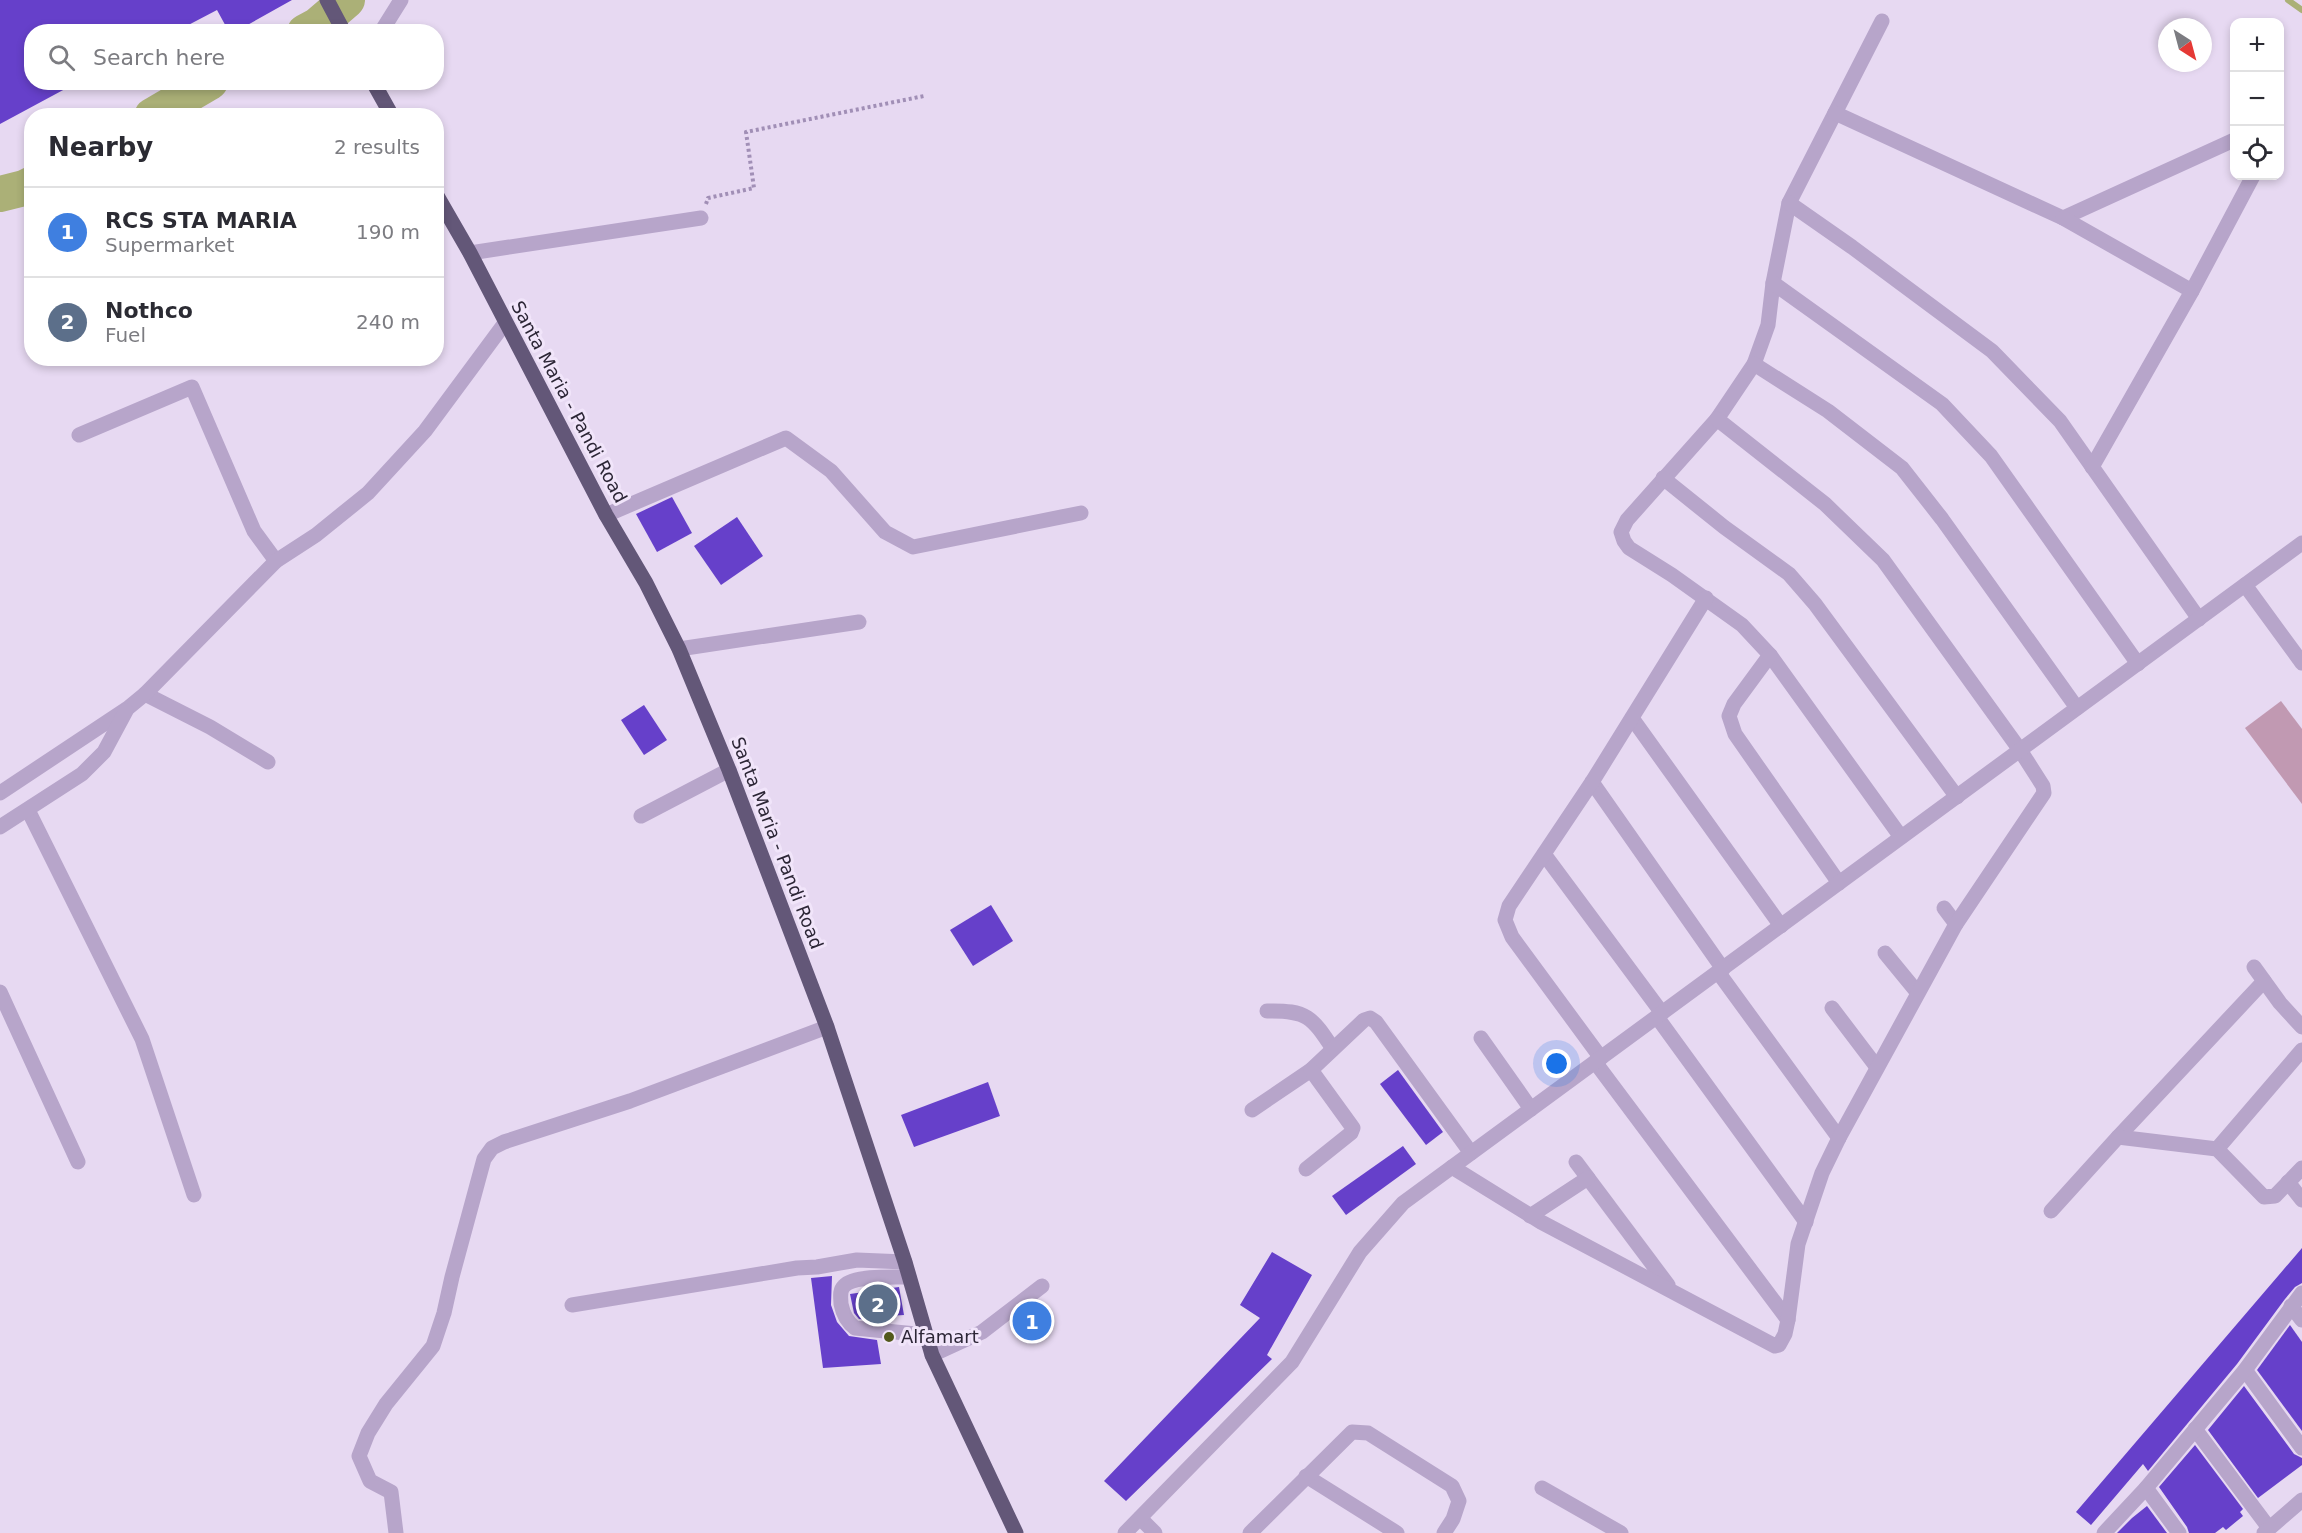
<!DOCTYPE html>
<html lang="en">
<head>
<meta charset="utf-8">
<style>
  body { margin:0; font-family:"DejaVu Sans",sans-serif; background:#f2f2f3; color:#2b2b33 }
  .controls { position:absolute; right:18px; top:18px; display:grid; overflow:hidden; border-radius:12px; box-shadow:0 3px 9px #0003 }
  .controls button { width:54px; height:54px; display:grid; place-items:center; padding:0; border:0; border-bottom:2px solid #e1e1e2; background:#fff; color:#2b2b33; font:30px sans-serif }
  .compass { position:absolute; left:2158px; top:18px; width:54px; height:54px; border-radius:50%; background:#fff; box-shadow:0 3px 9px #0003; rotate:144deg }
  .you { position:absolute; left:1557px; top:1064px; width:21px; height:21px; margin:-15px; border:4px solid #fff; border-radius:50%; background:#1a73e8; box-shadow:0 0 0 9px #1a73e833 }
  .badge { display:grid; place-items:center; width:39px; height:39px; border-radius:50%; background:#52581b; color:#fff; font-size:20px; font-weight:700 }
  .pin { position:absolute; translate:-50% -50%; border:3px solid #fff; box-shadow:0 2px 6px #0006 }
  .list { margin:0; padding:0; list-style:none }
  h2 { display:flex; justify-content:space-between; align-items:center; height:78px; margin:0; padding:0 24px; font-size:26px }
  h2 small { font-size:20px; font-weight:400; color:#7c7c81 }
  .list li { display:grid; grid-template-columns:39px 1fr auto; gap:18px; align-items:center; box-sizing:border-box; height:90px; padding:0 24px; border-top:2px solid #e1e1e2 }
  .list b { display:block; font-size:22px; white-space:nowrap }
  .list p { margin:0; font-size:20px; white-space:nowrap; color:#7c7c81 }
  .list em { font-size:20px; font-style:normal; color:#7c7c81 }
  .icon { flex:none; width:33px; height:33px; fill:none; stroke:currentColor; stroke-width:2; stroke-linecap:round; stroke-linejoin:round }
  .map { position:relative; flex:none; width:2302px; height:1533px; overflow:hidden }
  .search { position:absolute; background:#fff; box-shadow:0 3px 9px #0003; left:24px; top:24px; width:420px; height:66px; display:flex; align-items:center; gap:15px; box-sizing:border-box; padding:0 21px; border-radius:24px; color:#7c7c81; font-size:22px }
  .panel { position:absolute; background:#fff; box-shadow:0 3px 9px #0003; left:24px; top:108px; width:420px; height:258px; border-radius:24px }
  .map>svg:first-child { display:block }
  .green { fill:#c199b2 }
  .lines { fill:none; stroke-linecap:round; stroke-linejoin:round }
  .stream { stroke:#abb077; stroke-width:6 }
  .river { stroke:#abb077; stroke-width:36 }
  .building { fill:#6640ca }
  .path { stroke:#a18fb6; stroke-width:4; stroke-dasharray:3 3; stroke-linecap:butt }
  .minor { stroke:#b7a5ca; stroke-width:15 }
  .major { stroke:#635778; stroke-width:15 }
  .poi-dot { fill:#52581b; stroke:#f1e5fa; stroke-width:2 }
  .labels { text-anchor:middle; stroke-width:6; stroke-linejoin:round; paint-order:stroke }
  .street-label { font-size:18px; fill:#2c2636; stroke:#f1e5fa }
  .poi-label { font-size:18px; fill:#2c2636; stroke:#f1e5fa; text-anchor:start }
</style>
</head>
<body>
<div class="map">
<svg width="2302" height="1533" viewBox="0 0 2302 1533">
  <rect width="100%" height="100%" fill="#e7d9f2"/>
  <!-- green -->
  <polygon class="green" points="2281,701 2302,729 2302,804 2245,728"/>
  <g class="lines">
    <!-- stream -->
    <polyline class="stream" points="2288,0 2302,10"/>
    <!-- river -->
    <g class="river">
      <polyline points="305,32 318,25 347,0"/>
      <polyline points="152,116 210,82"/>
      <polyline points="0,194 24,188 32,184"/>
    </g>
  </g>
  <!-- building -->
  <g class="building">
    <polygon points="0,0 292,0 235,32 229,32 217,10 175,32 32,32 32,82 78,82 0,124"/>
    <polygon points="672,497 692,533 657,552 636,514"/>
    <polygon points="737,517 763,556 721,585 694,546"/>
    <polygon points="644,705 667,740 644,755 621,720"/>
    <polygon points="991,905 1013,941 973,966 950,930"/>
    <polygon points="1398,1070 1443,1132 1426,1145 1380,1084"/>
    <polygon points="988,1082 1000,1116 914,1147 901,1115"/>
    <polygon points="1403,1146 1416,1164 1346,1215 1332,1196"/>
    <polygon points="2302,1248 2302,1283 2295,1287 2285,1299 2237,1364 2148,1471 2143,1464 2091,1525 2076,1512"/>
    <polygon points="1272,1252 1312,1275 1267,1355 1272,1359 1126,1501 1104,1481 1260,1318 1240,1305"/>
    <polygon points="832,1276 831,1305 837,1322 849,1336 877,1340 881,1364 823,1368 811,1278"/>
    <polygon points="899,1287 904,1315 873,1317 874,1320 859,1319 854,1313 850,1294"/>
    <polygon points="2290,1325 2302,1342 2302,1431 2257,1370"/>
    <polygon points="2244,1386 2294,1454 2302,1458 2302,1465 2258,1498 2208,1430"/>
    <polygon points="2195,1445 2243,1509 2240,1512 2243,1516 2226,1530 2223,1527 2215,1533 2189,1533 2187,1527 2159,1487"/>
    <polygon points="2147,1506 2167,1533 2117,1533 2132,1518"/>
  </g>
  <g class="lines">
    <!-- path -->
    <polyline class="path" points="706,204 708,198 754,188 746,132 924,96"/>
    <!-- minor -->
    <g class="minor">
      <polyline points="1882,21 1789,203 1773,283 1768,325 1754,364 1717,419 1627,520 1621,532 1624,541 1629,548 1672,575 1742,625 1770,655 1901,837"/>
      <polyline points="381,32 401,0"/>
      <polyline points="1835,113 2063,218 2234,140"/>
      <polyline points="1789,203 1852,247 1992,351 2060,421 2199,619"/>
      <polyline points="2063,218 2192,291"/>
      <polyline points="470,253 701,218"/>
      <polyline points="1773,283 1942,404 1991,456 2138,664"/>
      <polyline points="1754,364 1828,411 1902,468 1942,519 2077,708"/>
      <polyline points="79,435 192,387 254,531 276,561"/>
      <polyline points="2092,467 2192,291 2253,176"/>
      <polyline points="1663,478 1724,527 1789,574 1815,604 1957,797"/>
      <polyline points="606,515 786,438 831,471 885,532 913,547 1081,513"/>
      <polyline points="2245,585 2302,663"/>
      <polyline points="679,649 859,622"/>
      <polyline points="1770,655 1734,704 1729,716 1735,734 1839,883"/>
      <polyline points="145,694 210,727 268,762"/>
      <polyline points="1632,718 1781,926"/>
      <polyline points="1592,782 1723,969"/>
      <polyline points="0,793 128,708 145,694 276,561 316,535 368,493 425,431 505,323"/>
      <polyline points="28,810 142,1039 194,1195"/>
      <polyline points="641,816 729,770"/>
      <polyline points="0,827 82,774 104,752 126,711"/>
      <polyline points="1544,854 1662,1013"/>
      <polyline points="1944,908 1956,924"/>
      <polyline points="1885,953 1917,992"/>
      <polyline points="2254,967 2280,1003 2302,1027"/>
      <polyline points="1718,972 1839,1138"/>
      <polyline points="0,992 78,1162"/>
      <polyline points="1832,1008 1876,1066"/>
      <path d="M1267 1011C1307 1010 1312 1017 1333 1049"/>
      <polyline points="1657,1017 1806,1222"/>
      <polyline points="1481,1038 1531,1109"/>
      <polyline points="1601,1058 1512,937 1505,920 1509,906 1592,782 1706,598"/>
      <polyline points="1595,1062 1788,1320"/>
      <polyline points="1252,1110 1311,1070 1364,1020 1370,1018 1376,1022 1471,1153"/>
      <polyline points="2118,1137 2264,981"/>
      <polyline points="2217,1149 2302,1050"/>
      <polyline points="1576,1162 1668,1285"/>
      <polyline points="1452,1167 1541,1222 1775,1346 1779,1345 1785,1334 1788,1320 1798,1244 1822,1173 1839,1138 1956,924 2044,793 2043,786 2020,750 1883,560 1825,504 1717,419"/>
      <polyline points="1306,1169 1351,1133 1353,1128 1311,1070"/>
      <polyline points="2288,1182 2302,1200"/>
      <polyline points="2051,1211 2118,1137 2217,1149 2264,1197 2275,1196 2302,1168"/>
      <polyline points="1530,1216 1588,1178"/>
      <path d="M909 1277C894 1277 854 1275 844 1286 839 1291 841 1298 841 1304 843 1314 847 1322 855 1328L926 1335"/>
      <polyline points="572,1305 797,1268 817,1267 857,1260 905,1262"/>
      <polyline points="2291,1306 2302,1320"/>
      <polyline points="932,1355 982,1332 1042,1286"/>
      <polyline points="2245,1370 2302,1448"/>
      <polyline points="2195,1429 2269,1528"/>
      <polyline points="1306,1476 1397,1533"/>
      <polyline points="1542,1488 1621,1533"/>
      <polyline points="2146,1488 2179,1533"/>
      <polyline points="1140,1518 1155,1533"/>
      <polyline points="396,1533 391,1492 370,1481 359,1456 368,1433 386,1404 433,1346 444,1313 452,1277 484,1159 492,1148 504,1142 630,1101 827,1027"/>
      <polyline points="1125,1533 1292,1362 1360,1252 1403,1203 2302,543"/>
      <polyline points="1250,1533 1352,1432 1368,1433 1452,1486 1459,1501 1453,1519 1444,1533"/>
      <polyline points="2104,1533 2146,1488 2245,1370 2302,1293"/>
      <polyline points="2264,1533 2302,1500"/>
    </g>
    <!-- major -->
    <g class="major">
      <polyline points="327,0 344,32"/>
      <polyline points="373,82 392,116"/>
      <polyline points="436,194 470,253 606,515 646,583 679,649 729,770 827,1027 905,1262 932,1355 1016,1533"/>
    </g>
  </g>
  <!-- markers -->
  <circle class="poi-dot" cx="889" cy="1337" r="6"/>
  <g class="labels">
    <!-- street labels -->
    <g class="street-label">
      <text transform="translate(569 402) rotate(62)" y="6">Santa Maria - Pandi Road</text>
      <text transform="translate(777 843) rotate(69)" y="6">Santa Maria - Pandi Road</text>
    </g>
    <!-- poi labels -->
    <g class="poi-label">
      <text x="901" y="1343">Alfamart</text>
    </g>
  </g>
</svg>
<div class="controls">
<button>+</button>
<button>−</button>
<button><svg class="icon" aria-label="locate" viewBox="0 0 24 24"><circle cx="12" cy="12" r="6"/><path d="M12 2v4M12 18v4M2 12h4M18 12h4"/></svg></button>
</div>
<svg class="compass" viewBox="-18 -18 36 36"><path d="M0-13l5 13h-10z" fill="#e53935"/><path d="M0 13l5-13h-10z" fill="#7c7c81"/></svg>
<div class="you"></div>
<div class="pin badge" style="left:1032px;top:1321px;background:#3f7fe0">1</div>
<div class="pin badge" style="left:878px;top:1304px;background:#5c6f8a">2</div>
<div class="search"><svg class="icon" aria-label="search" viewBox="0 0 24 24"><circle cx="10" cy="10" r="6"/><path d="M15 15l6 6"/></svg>Search here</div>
<section class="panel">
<h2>Nearby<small>2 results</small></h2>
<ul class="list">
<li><span class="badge" style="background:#3f7fe0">1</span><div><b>RCS STA MARIA</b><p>Supermarket</p></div><em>190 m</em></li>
<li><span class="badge" style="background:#5c6f8a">2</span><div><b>Nothco</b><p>Fuel</p></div><em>240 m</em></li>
</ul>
</section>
</div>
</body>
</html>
